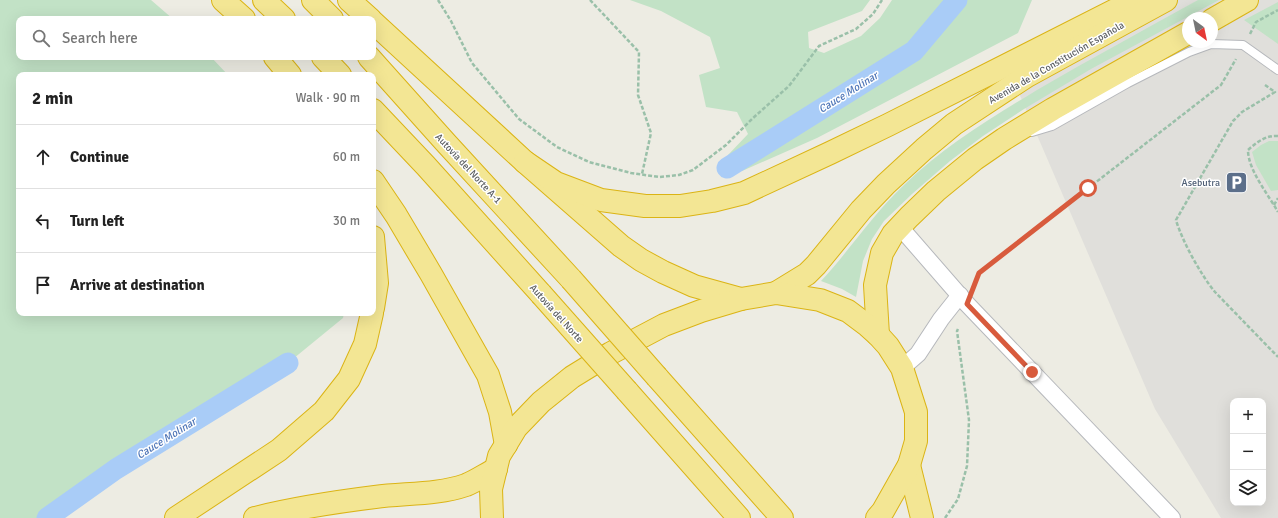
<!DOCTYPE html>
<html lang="en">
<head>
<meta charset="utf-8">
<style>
  body { margin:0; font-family:Signika,sans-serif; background:#f2f2f2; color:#222 }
  .controls { position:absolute; right:12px; bottom:12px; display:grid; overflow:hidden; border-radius:8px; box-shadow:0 4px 16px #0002 }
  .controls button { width:36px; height:36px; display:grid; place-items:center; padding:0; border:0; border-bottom:1px solid #e0e0e0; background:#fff; color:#222; font:20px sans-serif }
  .compass { position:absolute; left:1182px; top:12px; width:36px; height:36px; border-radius:50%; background:#fff; box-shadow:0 4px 16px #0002; rotate:147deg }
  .stop { position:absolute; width:12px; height:12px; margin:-9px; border:3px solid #d85b3d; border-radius:50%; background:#fff }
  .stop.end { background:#d85b3d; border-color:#fff; box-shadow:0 1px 4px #0008 }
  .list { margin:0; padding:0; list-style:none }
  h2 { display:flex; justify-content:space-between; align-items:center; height:52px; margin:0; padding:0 16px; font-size:17px }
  h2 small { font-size:13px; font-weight:400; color:#767676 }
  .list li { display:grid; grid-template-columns:26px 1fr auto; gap:12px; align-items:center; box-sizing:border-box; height:64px; padding:0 16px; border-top:1px solid #e0e0e0 }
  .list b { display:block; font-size:15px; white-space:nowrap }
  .list em { font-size:13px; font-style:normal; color:#767676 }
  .icon { flex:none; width:22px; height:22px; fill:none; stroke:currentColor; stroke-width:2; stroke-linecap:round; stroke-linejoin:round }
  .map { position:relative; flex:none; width:1278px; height:518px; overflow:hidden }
  .search { position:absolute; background:#fff; box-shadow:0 4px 16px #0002; left:16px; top:16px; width:360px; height:44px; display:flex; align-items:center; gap:10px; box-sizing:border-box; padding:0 14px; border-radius:8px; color:#767676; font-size:15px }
  .panel { position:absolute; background:#fff; box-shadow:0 4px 16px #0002; left:16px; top:72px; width:360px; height:244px; border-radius:8px }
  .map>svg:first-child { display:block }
  .industrial { fill:#e0dfdb; fill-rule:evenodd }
  .green { fill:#c2e2c6 }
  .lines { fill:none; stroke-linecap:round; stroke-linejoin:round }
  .canal { stroke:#a9ccf7; stroke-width:21 }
  .lane-casing { stroke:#b6b8bc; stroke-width:10 }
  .street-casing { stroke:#b6b8bc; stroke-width:18 }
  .highway-casing { stroke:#dbb415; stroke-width:24 }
  .path { stroke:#9ac0a9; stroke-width:2.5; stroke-dasharray:4 2; stroke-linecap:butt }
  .lane { stroke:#fff; stroke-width:8 }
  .street { stroke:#fff; stroke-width:16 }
  .highway { stroke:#f3e694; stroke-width:22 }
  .highway-bridge-casing { stroke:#dbb415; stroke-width:24; stroke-linecap:butt }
  .highway-bridge { stroke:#f3e694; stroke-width:22 }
  .route { stroke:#d85b3d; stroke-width:5 }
  .labels { text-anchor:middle; stroke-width:3; stroke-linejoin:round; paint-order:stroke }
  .street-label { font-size:10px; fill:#5b5e62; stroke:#fff }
  .service-label { font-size:10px; fill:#4e5e75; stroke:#fff; text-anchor:end }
  .water-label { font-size:11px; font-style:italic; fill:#4e75b7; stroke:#fff }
</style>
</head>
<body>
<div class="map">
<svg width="1278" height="518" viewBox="0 0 1278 518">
  <rect width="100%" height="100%" fill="#edece3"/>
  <!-- industrial -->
  <path class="industrial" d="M1113 0H1278V518H1221L1155 409 1003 56ZM1188 18H1212V42H1188ZM1233 401H1263V503H1233Z"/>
  <!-- green -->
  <g class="green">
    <polygon points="0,0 151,0 173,19 19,19 19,57 211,57 228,75 19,75 19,313 344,313 343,318 288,363 116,469 47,518 0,518"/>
    <polygon points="630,0 870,0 862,11 808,32 809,48 824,53 861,36 880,18 892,0 1032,0 1018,33 817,138 742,171 728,155 748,134 737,112 706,107 699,75 720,68 710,37 661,11"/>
    <path d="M1198 0H1219L1091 69 1024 109 983 136 950 161 912 194 884 221 872 239 863 261 856 297 842 289 821 281C850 250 873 214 904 185 943 147 991 118 1037 90 1090 59 1144 30 1198 0Z"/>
    <polygon points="1278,2 1278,44 1244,20"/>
    <polygon points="1269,141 1278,141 1278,190 1271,191 1256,165 1252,152 1261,145"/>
  </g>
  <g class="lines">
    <!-- canal -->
    <g class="canal">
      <polyline points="727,168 914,51 957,0"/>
      <polyline points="47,518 116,469 288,363"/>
    </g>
    <defs>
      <polyline id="lane" points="1032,132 1052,126 1128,83 1189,52 1211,44 1243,45 1278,70"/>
      <g id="street">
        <polyline points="900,227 967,304 1172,518"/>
        <polyline points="902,368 918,354 941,319 960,295"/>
      </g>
      <g id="highway">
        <polyline points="223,0 244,19"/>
        <polyline points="264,0 284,19"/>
        <polyline points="313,0 332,19"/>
        <polyline points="349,0 370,19"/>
        <polyline points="1212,20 1247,0"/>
        <polyline points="373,22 525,162 621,246 641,260 663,272 694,286 741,299"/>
        <polyline points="275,57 290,75"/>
        <polyline points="323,57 340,75"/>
        <polyline points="369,57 446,143 571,279"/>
        <polyline points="373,110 426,166 541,294"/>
        <polyline points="525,162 556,183 601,200 645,206 680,206 712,201 744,193 830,153 888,125 1135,0"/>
        <polyline points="373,181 396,215 431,274 488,375 500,412 506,445"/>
        <polyline points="373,237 377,283 373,308"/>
        <polyline points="776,293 807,274 816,265 861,210 886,184 924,149 954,124 1027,76 1166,0"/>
        <polyline points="878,335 875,285 882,253 893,234 909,217 936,191 975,159 1004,139 1053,109 1188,33"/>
        <polyline points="657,377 782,518"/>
        <polyline points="627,391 739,518"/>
        <polyline points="909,465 922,518"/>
        <polyline points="176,518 279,450 324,411 349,379 365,344 372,313"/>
        <path d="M255 518C295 508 335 502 375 497 406 493 437 495 466 485 476 481 486 474 496 469"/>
        <polyline points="492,518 491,489 499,456 516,428 541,402 572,377 611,353 664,325 701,311 741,299 776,293 820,300 848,311 868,326 878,335 888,346 902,368 916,412 916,441 909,465 883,511 877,518"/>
      </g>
    </defs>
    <!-- lane casing -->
    <use href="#lane" class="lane-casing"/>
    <!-- street casing -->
    <use href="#street" class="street-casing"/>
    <!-- highway casing -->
    <use href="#highway" class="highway-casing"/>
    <!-- path -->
    <g class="path">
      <polyline points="438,0 451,21 472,63 519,119 557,147 589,162 631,173 659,177 679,175 693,170 726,145 753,118 789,86 819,46 856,29 873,14 882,0"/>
      <polyline points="590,0 639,52 638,95 651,133 642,174"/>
      <polyline points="1250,34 1256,22 1278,10"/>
      <path d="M1265 85 1275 92 1242 112 1233 121 1176 220C1182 241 1201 275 1215 292L1278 357"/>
      <path d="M1278 136C1266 135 1257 142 1248 150 1248 170 1268 194 1278 212"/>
      <polyline points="1274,205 1278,198"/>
      <polyline points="975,285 979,273 1221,85 1236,59"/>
      <polyline points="945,518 958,499 967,466 969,420 957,331 958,329"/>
    </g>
    <!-- lane -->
    <use href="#lane" class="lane"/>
    <!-- street -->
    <use href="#street" class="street"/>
    <!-- highway -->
    <use href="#highway" class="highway"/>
    <defs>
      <g id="highway-bridge">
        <polyline points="571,279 657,377"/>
        <polyline points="541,294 627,391"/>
      </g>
    </defs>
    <!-- highway-bridge casing -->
    <use href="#highway-bridge" class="highway-bridge-casing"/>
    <!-- highway-bridge -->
    <use href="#highway-bridge" class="highway-bridge"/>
  </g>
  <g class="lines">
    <!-- route -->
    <polyline class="route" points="1032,372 967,304 979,273 1088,188"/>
  </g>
  <!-- icons -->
  <defs>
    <symbol id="parking-square" viewBox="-11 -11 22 22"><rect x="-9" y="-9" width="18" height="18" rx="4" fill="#5c6f8a" stroke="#fff"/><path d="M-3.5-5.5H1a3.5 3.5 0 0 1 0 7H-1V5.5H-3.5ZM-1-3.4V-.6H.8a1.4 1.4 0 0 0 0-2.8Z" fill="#fff"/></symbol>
  </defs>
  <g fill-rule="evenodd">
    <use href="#parking-square" x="1224" y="170" width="25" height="25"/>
  </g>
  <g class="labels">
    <!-- street labels -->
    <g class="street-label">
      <text transform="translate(1056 62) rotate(-30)" y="4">Avenida de la Constitución Española</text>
      <text transform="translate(469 168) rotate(47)" y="4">Autovía del Norte A-1</text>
      <text transform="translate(557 313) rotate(48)" y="4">Autovía del Norte</text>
    </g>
    <!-- service labels -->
    <g class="service-label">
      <text x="1220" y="186">Asebutra</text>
    </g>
    <!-- water labels -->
    <g class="water-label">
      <text transform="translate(848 92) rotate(-32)" y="4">Cauce Molinar</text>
      <text transform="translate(166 438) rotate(-32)" y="4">Cauce Molinar</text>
    </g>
  </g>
</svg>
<div class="controls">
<button>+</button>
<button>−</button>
<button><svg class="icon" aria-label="layers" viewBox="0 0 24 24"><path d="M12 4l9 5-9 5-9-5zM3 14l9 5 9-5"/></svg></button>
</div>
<svg class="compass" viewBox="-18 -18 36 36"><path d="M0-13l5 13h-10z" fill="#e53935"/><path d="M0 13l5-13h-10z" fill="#767676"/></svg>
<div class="stop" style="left:1088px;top:188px"></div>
<div class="stop end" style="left:1032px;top:372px"></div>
<div class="search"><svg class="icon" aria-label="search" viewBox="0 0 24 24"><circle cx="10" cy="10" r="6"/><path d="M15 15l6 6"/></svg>Search here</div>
<section class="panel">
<h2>2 min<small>Walk · 90 m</small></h2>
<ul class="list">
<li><svg class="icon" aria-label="ahead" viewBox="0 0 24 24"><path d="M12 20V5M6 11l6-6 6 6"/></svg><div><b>Continue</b></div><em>60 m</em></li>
<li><svg class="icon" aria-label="left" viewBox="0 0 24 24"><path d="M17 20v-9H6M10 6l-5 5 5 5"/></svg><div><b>Turn left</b></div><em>30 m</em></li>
<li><svg class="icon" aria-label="arrive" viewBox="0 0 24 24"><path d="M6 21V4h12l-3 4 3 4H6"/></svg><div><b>Arrive at destination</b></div></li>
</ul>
</section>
</div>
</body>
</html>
